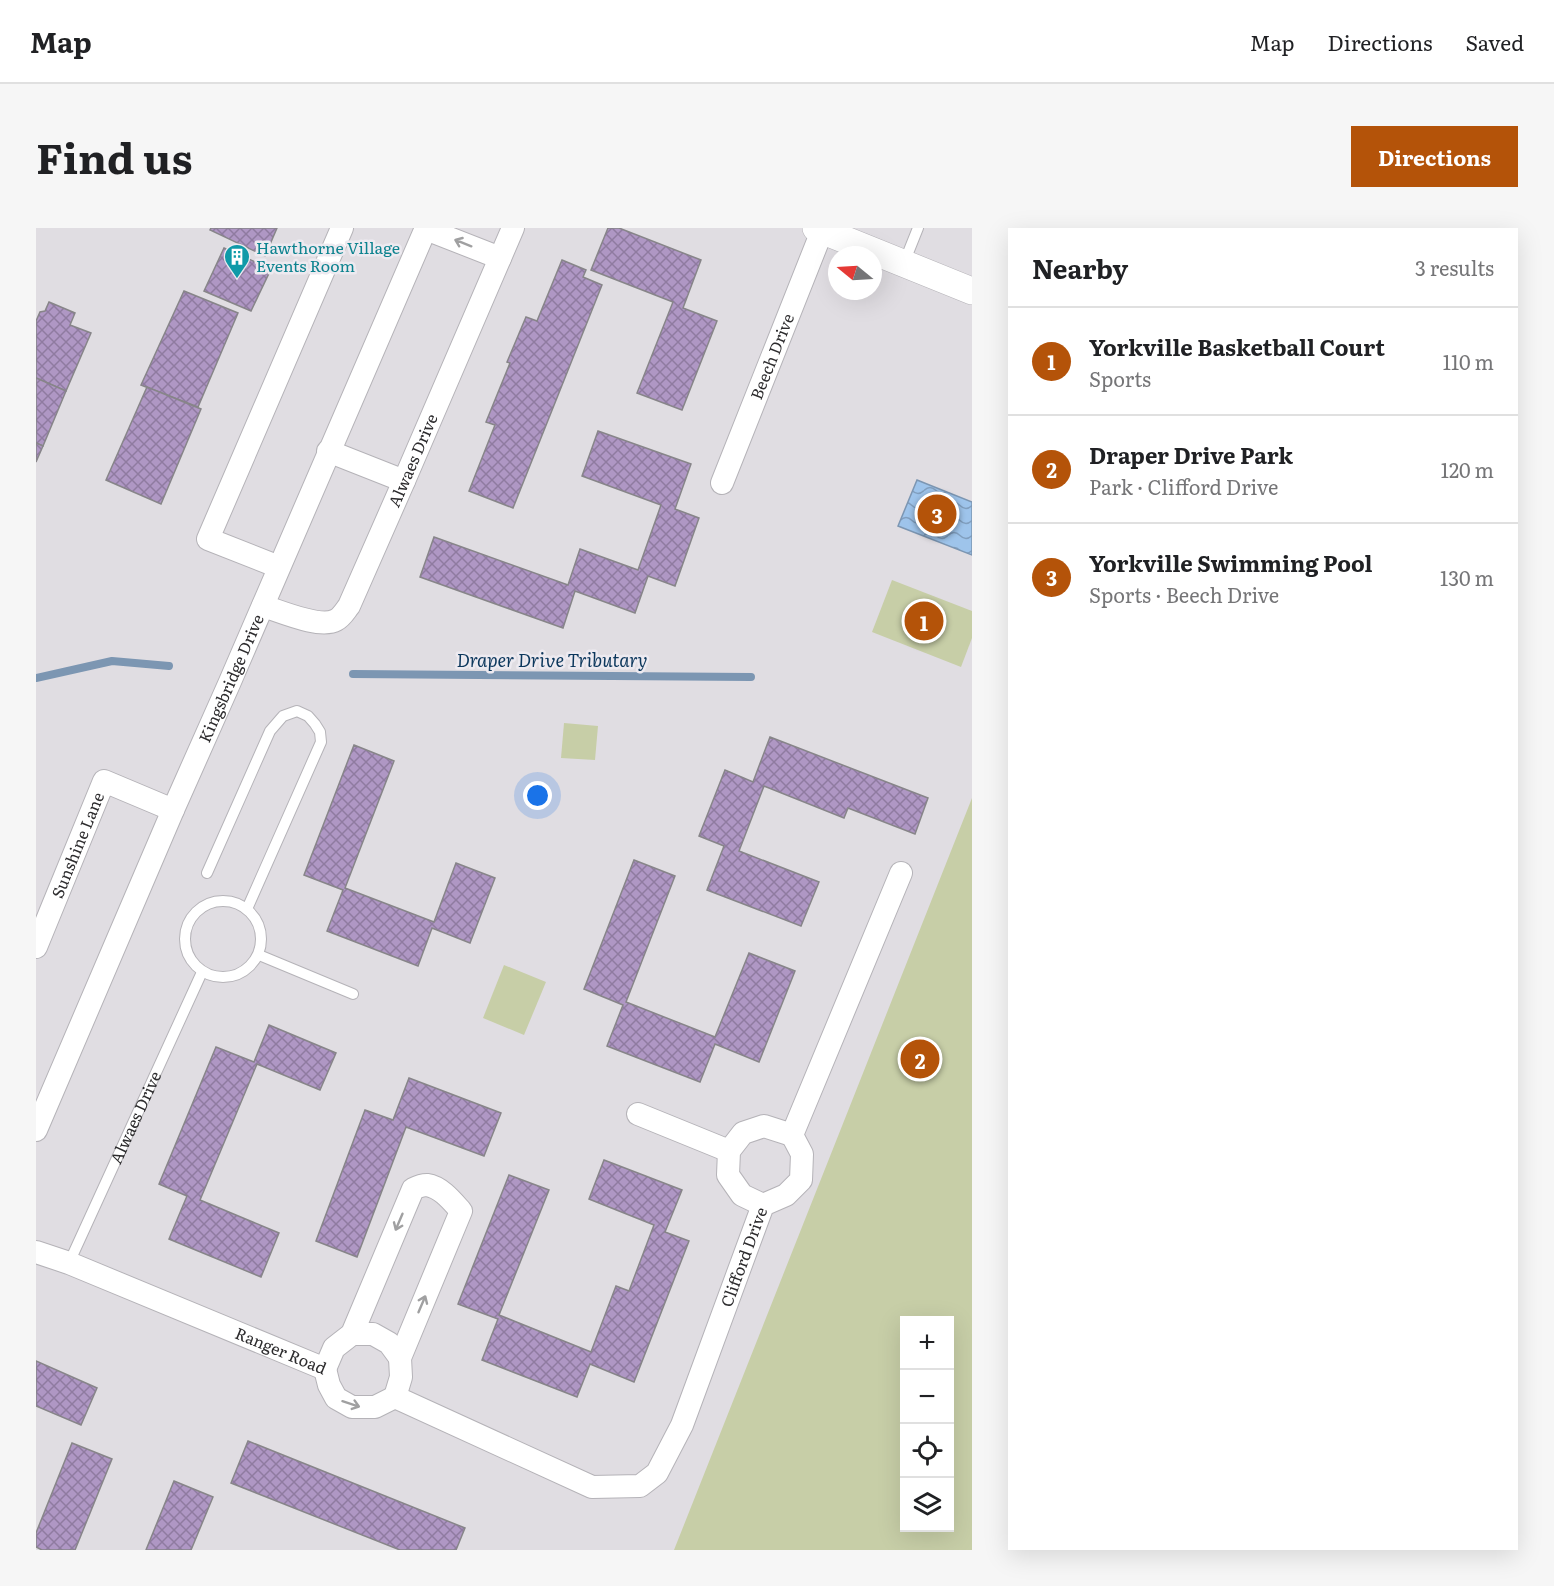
<!DOCTYPE html>
<html lang="en">
<head>
<meta charset="utf-8">
<style>
  body { margin:0; font-family:Literata,serif; background:#f6f6f6; color:#202124 }
  .controls { position:absolute; right:18px; bottom:18px; display:grid; overflow:hidden; border-radius:0px; box-shadow:0 6px 24px #0002 }
  .controls button { width:54px; height:54px; display:grid; place-items:center; padding:0; border:0; border-bottom:2px solid #e0e0e0; background:#fff; color:#202124; font:30px sans-serif }
  .compass { position:absolute; left:792px; top:18px; width:54px; height:54px; border-radius:50%; background:#fff; box-shadow:0 6px 24px #0002; rotate:288deg }
  .you { position:absolute; left:502px; top:568px; width:21px; height:21px; margin:-15px; border:4px solid #fff; border-radius:50%; background:#1a73e8; box-shadow:0 0 0 9px #1a73e833 }
  .badge { display:grid; place-items:center; width:39px; height:39px; border-radius:50%; background:#b45309; color:#fff; font-size:20px; font-weight:700 }
  .pin { position:absolute; translate:-50% -50%; border:3px solid #fff; box-shadow:0 2px 6px #0006 }
  .list { margin:0; padding:0; list-style:none }
  h2 { display:flex; justify-content:space-between; align-items:center; height:78px; margin:0; padding:0 24px; font-size:26px }
  h2 small { font-size:20px; font-weight:400; color:#757577 }
  .list li { display:grid; grid-template-columns:39px 1fr auto; gap:18px; align-items:center; box-sizing:border-box; height:108px; padding:0 24px; border-top:2px solid #e0e0e0 }
  .list b { display:block; font-size:22px; white-space:nowrap }
  .list p { margin:0; font-size:20px; white-space:nowrap; color:#757577 }
  .list em { font-size:20px; font-style:normal; color:#757577 }
  .icon { flex:none; width:33px; height:33px; fill:none; stroke:currentColor; stroke-width:2; stroke-linecap:round; stroke-linejoin:round }
  .map { position:relative; flex:none; width:936px; height:1322px; overflow:hidden; border-radius:0px }
  header { display:flex; align-items:center; gap:36px; box-sizing:border-box; height:84px; padding:0 30px; background:#fff; border-bottom:2px solid #e0e0e0 }
  header strong { font-size:28px }
  nav { display:flex; gap:33px; margin-inline-start:auto; font-size:21px }
  .intro { display:flex; align-items:center; justify-content:space-between; box-sizing:border-box; height:144px; padding:0 36px }
  h1 { margin:0; font-size:42px }
  .button { padding:15px 27px; border-radius:0px; background:#b45309; color:#fff; font-size:21px; font-weight:700 }
  main { display:flex; gap:36px; padding:0 36px }
  aside { flex:1; background:#fff; border-radius:0px; box-shadow:0 6px 24px #0002 }
  .map>svg:first-child { display:block }
  .park { fill:#c7cea7; fill-rule:evenodd }
  .water { fill:url(#water-waves); stroke:#7c96b2; stroke-width:1.5 }
  .lines { fill:none; stroke-linecap:round; stroke-linejoin:round }
  .stream { stroke:#7c96b2; stroke-width:8 }
  .building { fill:url(#building-cross-hatch); stroke:#878589; stroke-width:1.5 }
  .service-casing { stroke:#b5b3b8; stroke-width:12 }
  .minor-casing { stroke:#b5b3b8; stroke-width:24 }
  .tertiary-casing { stroke:#b5b3b8; stroke-width:28 }
  .service { stroke:#fff; stroke-width:10 }
  .minor { stroke:#fff; stroke-width:22 }
  .tertiary { stroke:#fff; stroke-width:27 }
  .oneway { stroke:#a0a0a1 }
  .labels { text-anchor:middle; stroke-width:5; stroke-linejoin:round; paint-order:stroke }
  .culture-label { font-size:16px; fill:#0d838f; stroke:#edeaf0; text-anchor:start }
  .street-label { font-size:16px; fill:#2d2c2e; stroke:#edeaf0 }
  .water-label { font-size:18px; font-style:italic; fill:#0c375c; stroke:#edeaf0 }
</style>
</head>
<body>
<header>
<strong>Map</strong>
<nav><a>Map</a><a>Directions</a><a>Saved</a></nav>
</header>
<div class="intro"><h1>Find us</h1><a class="button">Directions</a></div>
<main>
<div class="map">
<svg width="936" height="1322" viewBox="0 0 936 1322">
  <defs>
    <pattern id="water-waves" width="16" height="10" patternUnits="userSpaceOnUse" patternTransform="scale(1.5)"><rect width="16" height="10" fill="#9ec4eb"/><path d="M0 5q4-4 8 0t8 0" fill="none" stroke="#819fbf"/></pattern>
    <pattern id="building-cross-hatch" width="8" height="8" patternUnits="userSpaceOnUse" patternTransform="scale(1.5)"><rect width="8" height="8" fill="#af97c4"/><path d="M0 0l8 8M0 8l8-8" fill="none" stroke="#8f7ba0"/></pattern>
  </defs>
  <rect width="100%" height="100%" fill="#e0dde2"/>
  <!-- park -->
  <g class="park">
    <polygon points="856,352 936,383 936,410 925,439 836,404"/>
    <polygon points="528,495 562,498 559,532 525,530"/>
    <path d="M936 570V1322H638ZM914 1092V1300H868V1092Z"/>
    <polygon points="468,737 510,754 488,807 447,790"/>
  </g>
  <!-- water -->
  <polygon class="water" points="881,252 936,274 936,327 862,298"/>
  <g class="lines">
    <!-- stream -->
    <g class="stream">
      <polyline points="317,446 715,449"/>
      <polyline points="0,450 76,433 133,438"/>
    </g>
  </g>
  <!-- building -->
  <g class="building">
    <polygon points="175,0 241,0 229,28 174,2"/>
    <polygon points="572,0 583,0 665,32 647,80 681,93 646,182 601,165 637,74 555,42"/>
    <polygon points="188,20 235,41 215,83 168,63"/>
    <polygon points="526,32 550,42 547,49 566,57 477,280 433,263 459,197 450,194 474,135 471,134 490,89 501,93"/>
    <polygon points="148,63 202,85 162,179 105,157"/>
    <polygon points="13,74 39,85 34,97 55,105 30,163 0,150 0,93 4,84 9,83"/>
    <polygon points="0,150 30,163 7,218 0,215"/>
    <polygon points="111,159 165,181 125,276 70,252"/>
    <polygon points="562,203 655,236 639,281 663,290 639,358 612,348 599,385 539,363 527,400 384,349 398,309 532,357 544,321 602,342 625,277 546,248"/>
    <polygon points="0,215 7,218 0,234"/>
    <polygon points="734,509 892,570 879,606 812,580 808,590 728,558 703,623 783,654 765,698 671,662 688,618 663,608 689,542 717,554"/>
    <polygon points="318,517 358,533 309,660 398,694 420,635 459,650 434,715 396,700 382,738 291,703 307,662 268,647"/>
    <polygon points="598,632 639,648 590,774 679,809 713,725 759,743 723,834 679,816 664,854 571,818 587,777 548,761"/>
    <polygon points="233,797 300,825 284,862 221,836 164,972 243,1005 225,1049 133,1011 151,968 123,956 180,819 218,834"/>
    <polygon points="373,850 465,885 448,928 370,899 321,1029 280,1013 329,882 357,892"/>
    <polygon points="568,932 646,962 629,1004 653,1013 598,1154 554,1136 541,1169 446,1132 462,1091 422,1076 473,947 513,962 463,1087 555,1124 580,1058 593,1063 618,997 553,971"/>
    <polygon points="0,1133 61,1160 45,1197 0,1178"/>
    <polygon points="212,1213 429,1300 420,1322 364,1322 195,1255"/>
    <polygon points="36,1215 76,1231 39,1322 6,1322 0,1319 0,1305"/>
    <polygon points="138,1253 177,1269 155,1322 110,1322"/>
  </g>
  <g class="lines">
    <defs>
      <g id="service">
        <polyline points="868,35 882,0"/>
        <polyline points="171,645 234,503 247,488 261,483 272,488 279,496 284,504 285,514 211,681"/>
        <circle cx="187" cy="711" r="38"/>
        <polyline points="223,727 317,766"/>
        <path id="s1" d="M33 1035 166 744"/>
      </g>
      <g id="minor">
        <polyline points="390,1 464,30"/>
        <polyline points="292,223 368,253"/>
        <path id="s2" d="M686 255 786 3"/>
        <polyline points="243,339 172,311 306,0"/>
        <path id="s3" d="M227 378C244 383 284 401 300 392 306 389 309 383 313 378L368 253 477 0"/>
        <path id="s4" d="M0 719 68 553 137 582"/>
        <polyline points="602,886 693,923"/>
        <path id="s5" d="M0 902 137 582 193 456 390 0"/>
        <polyline points="727,977 706,967 692,947 693,923 707,905 728,898 756,907"/>
        <path id="s6" d="M0 1024 33 1035 289 1141"/>
        <polyline points="316,1106 337,1106 353,1115 364,1130"/>
        <path d="M289 1141 298 1120 316 1106 377 961C381 959 386 957 391 957 405 959 416 973 425 983L364 1130 365 1149 359 1169"/>
        <polyline points="289,1141 293,1157 300,1170 316,1179 339,1179 359,1169"/>
        <path id="s7" d="M359 1169 556 1259 604 1258 621 1245 646 1197 727 977 750 967 765 952 766 926 756 907 865 645"/>
      </g>
      <polyline id="tertiary" points="780,0 936,63"/>
    </defs>
    <!-- service casing -->
    <use href="#service" class="service-casing"/>
    <!-- minor casing -->
    <use href="#minor" class="minor-casing"/>
    <!-- tertiary casing -->
    <use href="#tertiary" class="tertiary-casing"/>
    <!-- service -->
    <use href="#service" class="service"/>
    <!-- minor -->
    <use href="#minor" class="minor"/>
    <!-- tertiary -->
    <use href="#tertiary" class="tertiary"/>
  </g>
  <!-- one-way arrows -->
  <defs><path id="oneway-shaft" d="M-6 0H5M1.5-3L5.5 0L1.5 3" fill="none" stroke-width="1.6" stroke-linecap="round" stroke-linejoin="round" transform="scale(1.5)"/></defs>
  <g class="oneway">
    <use href="#oneway-shaft" transform="translate(427 15) rotate(-158)"/>
    <use href="#oneway-shaft" transform="translate(363 994) rotate(113)"/>
    <use href="#oneway-shaft" transform="translate(386 1076) rotate(-67)"/>
    <use href="#oneway-shaft" transform="translate(315 1176) rotate(18)"/>
  </g>
  <!-- icons -->
  <defs>
    <symbol id="building-pin" viewBox="-11 -11 22 30"><path d="M0 17L-7.5 6A9.5 9.5 0 1 1 7.5 6Z" fill="#0f9aa8" stroke="#edeaf0"/><path d="M-4-6H4V6H1V3H-1V6H-4ZM-2.5-4.3h1.7v1.8h-1.7ZM.8-4.3h1.7v1.8H.8ZM-2.5-1h1.7V.8h-1.7ZM.8-1h1.7V.8H.8Z" fill="#fff"/></symbol>
  </defs>
  <g fill-rule="evenodd">
    <use href="#building-pin" x="186" y="14" width="30" height="40"/>
  </g>
  <g class="labels">
    <!-- culture labels -->
    <g class="culture-label">
      <text x="220" y="26">Hawthorne Village<tspan x="220" dy="18">Events Room</tspan></text>
    </g>
    <!-- street labels -->
    <g class="street-label">
      <text dy="6" stroke="none"><textPath href="#s2" startOffset="136">Beech Drive</textPath></text>
      <text dy="6" stroke="none"><textPath href="#s3" startOffset="254">Alwaes Drive</textPath></text>
      <text dy="6" stroke="none"><textPath href="#s5" startOffset="492">Kingsbridge Drive</textPath></text>
      <text dy="6" stroke="none"><textPath href="#s4" startOffset="110">Sunshine Lane</textPath></text>
      <text dy="6" stroke="none"><textPath href="#s1" startOffset="160">Alwaes Drive</textPath></text>
      <text dy="6" stroke="none"><textPath href="#s7" startOffset="519">Clifford Drive</textPath></text>
      <text dy="6" stroke="none"><textPath href="#s6" startOffset="264">Ranger Road</textPath></text>
    </g>
    <!-- water labels -->
    <g class="water-label">
      <text x="516" y="439">Draper Drive Tributary</text>
    </g>
  </g>
</svg>
<div class="controls">
<button>+</button>
<button>−</button>
<button><svg class="icon" aria-label="locate" viewBox="0 0 24 24"><circle cx="12" cy="12" r="6"/><path d="M12 2v4M12 18v4M2 12h4M18 12h4"/></svg></button>
<button><svg class="icon" aria-label="layers" viewBox="0 0 24 24"><path d="M12 4l9 5-9 5-9-5zM3 14l9 5 9-5"/></svg></button>
</div>
<svg class="compass" viewBox="-18 -18 36 36"><path d="M0-13l5 13h-10z" fill="#e53935"/><path d="M0 13l5-13h-10z" fill="#757577"/></svg>
<div class="you"></div>
<div class="pin badge" style="left:888px;top:393px">1</div>
<div class="pin badge" style="left:884px;top:831px">2</div>
<div class="pin badge" style="left:901px;top:286px">3</div>
</div>
<aside>
<h2>Nearby<small>3 results</small></h2>
<ul class="list">
<li><span class="badge">1</span><div><b>Yorkville Basketball Court</b><p>Sports</p></div><em>110 m</em></li>
<li><span class="badge">2</span><div><b>Draper Drive Park</b><p>Park · Clifford Drive</p></div><em>120 m</em></li>
<li><span class="badge">3</span><div><b>Yorkville Swimming Pool</b><p>Sports · Beech Drive</p></div><em>130 m</em></li>
</ul>
</aside>
</main>
</body>
</html>
